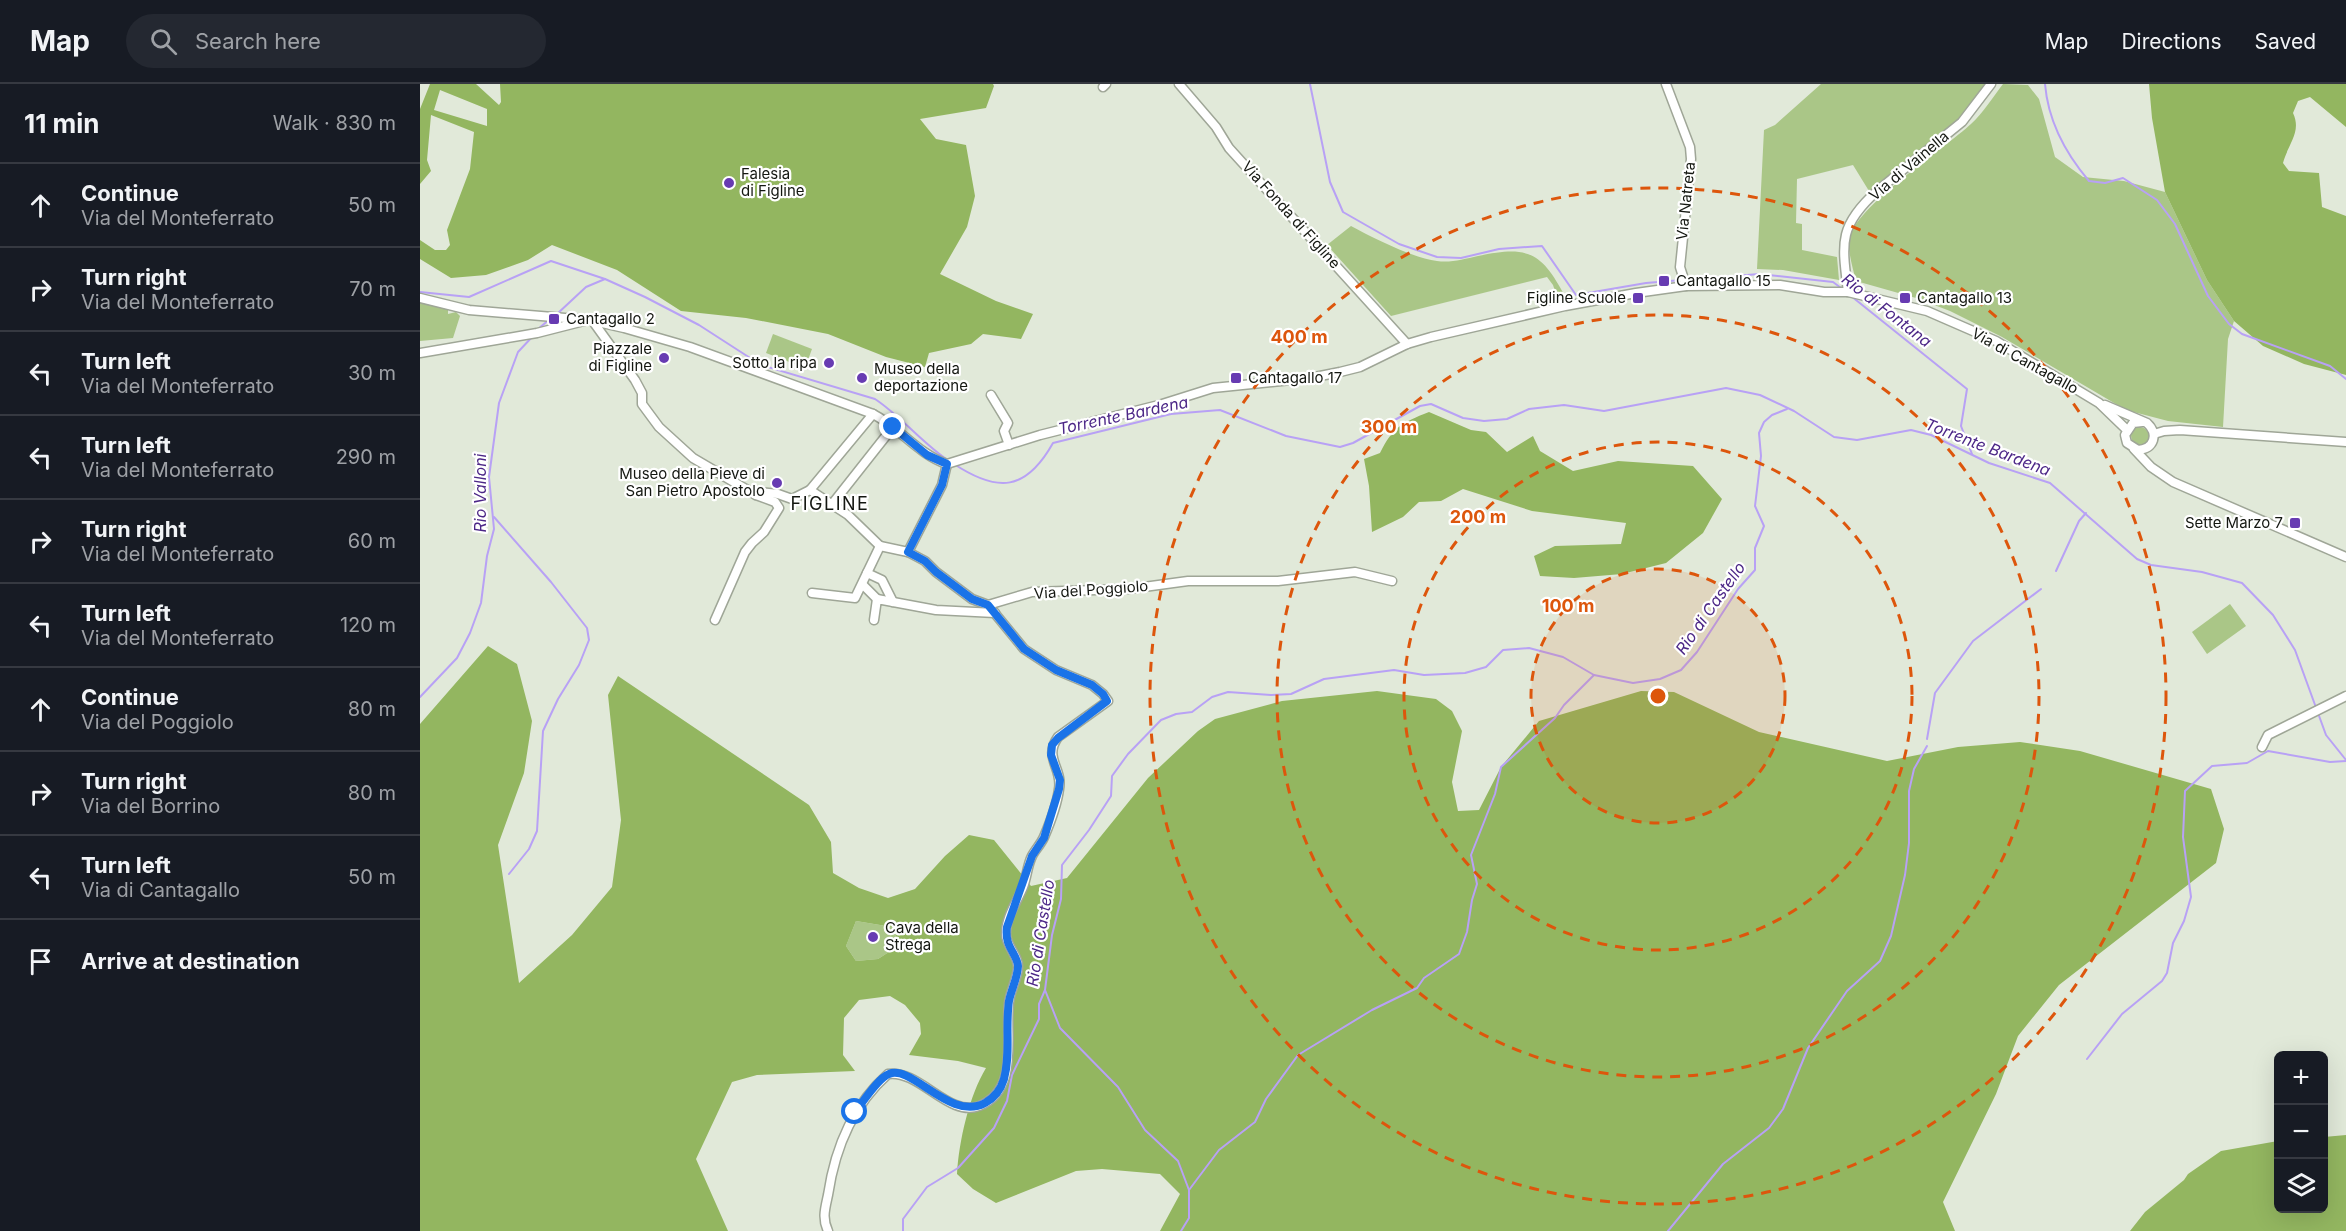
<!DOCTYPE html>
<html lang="en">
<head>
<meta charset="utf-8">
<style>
  body { margin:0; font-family:Inter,sans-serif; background:#242831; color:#f1f3f6 }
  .controls { position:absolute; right:18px; bottom:18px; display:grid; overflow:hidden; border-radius:9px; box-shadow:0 6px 24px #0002 }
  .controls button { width:54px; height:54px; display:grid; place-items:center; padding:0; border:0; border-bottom:2px solid #363941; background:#171b24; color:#f1f3f6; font:30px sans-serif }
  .stop { position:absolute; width:18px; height:18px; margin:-14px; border:4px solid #1a73e8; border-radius:50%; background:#fff }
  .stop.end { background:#1a73e8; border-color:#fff; box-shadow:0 2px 6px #0008 }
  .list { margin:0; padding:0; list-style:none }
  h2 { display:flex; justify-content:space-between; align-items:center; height:78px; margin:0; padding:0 24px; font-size:26px }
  h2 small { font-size:20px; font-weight:400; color:#9ea1a6 }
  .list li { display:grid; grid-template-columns:39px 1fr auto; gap:18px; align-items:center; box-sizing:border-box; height:84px; padding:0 24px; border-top:2px solid #363941 }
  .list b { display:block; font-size:22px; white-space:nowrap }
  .list p { margin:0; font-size:20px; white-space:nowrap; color:#9ea1a6 }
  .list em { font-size:20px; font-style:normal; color:#9ea1a6 }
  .icon { flex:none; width:33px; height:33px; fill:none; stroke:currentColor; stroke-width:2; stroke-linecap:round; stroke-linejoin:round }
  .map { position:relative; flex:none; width:1926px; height:1147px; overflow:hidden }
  header { display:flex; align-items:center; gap:36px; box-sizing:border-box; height:84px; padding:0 30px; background:#171b24; border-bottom:2px solid #363941 }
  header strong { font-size:28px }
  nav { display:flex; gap:33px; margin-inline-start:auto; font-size:21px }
  .search { width:420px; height:54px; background:#242831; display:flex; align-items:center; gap:15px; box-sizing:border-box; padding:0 21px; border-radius:33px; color:#9ea1a6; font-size:22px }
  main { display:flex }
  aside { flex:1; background:#171b24 }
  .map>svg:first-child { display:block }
  .green { fill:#aac687 }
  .forest { fill:#93b660; fill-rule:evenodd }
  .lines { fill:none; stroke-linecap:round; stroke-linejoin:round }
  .stream { stroke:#b8a1f5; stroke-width:2 }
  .minor-casing { stroke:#9fa697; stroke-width:11 }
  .minor { stroke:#fff; stroke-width:8 }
  .route { stroke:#1a73e8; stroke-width:8 }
  .ring { fill:none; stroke:#dd560c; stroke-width:3; stroke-dasharray:10 8 }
  .poi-dot { fill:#673bb2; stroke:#fff; stroke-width:2 }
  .labels { text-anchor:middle; stroke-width:4.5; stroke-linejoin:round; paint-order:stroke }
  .street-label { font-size:15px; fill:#141711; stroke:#fff }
  .poi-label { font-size:15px; fill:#141711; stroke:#fff; text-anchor:start }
  .water-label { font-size:16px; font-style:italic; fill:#4c2787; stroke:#fff }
  .quarter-label { font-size:18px; letter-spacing:1.5px; fill:#141711; stroke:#fff }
  .centre { fill:#dd560c; stroke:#fff; stroke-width:3 }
  .ring-label { font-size:18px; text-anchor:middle; font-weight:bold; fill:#dd560c; stroke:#fff; stroke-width:4.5; stroke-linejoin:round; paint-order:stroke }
</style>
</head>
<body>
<header>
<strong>Map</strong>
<div class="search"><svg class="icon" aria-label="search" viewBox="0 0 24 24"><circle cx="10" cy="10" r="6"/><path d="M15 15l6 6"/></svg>Search here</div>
<nav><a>Map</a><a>Directions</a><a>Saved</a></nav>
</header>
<main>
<aside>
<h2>11 min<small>Walk · 830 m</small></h2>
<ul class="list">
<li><svg class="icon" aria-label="ahead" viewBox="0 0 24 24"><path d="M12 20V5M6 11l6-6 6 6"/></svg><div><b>Continue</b><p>Via del Monteferrato</p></div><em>50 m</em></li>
<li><svg class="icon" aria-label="right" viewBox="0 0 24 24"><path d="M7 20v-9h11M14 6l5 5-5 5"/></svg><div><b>Turn right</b><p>Via del Monteferrato</p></div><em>70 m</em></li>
<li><svg class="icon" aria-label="left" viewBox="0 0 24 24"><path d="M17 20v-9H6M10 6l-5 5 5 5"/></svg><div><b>Turn left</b><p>Via del Monteferrato</p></div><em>30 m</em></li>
<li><svg class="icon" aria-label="left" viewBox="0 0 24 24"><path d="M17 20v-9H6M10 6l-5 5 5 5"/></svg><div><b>Turn left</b><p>Via del Monteferrato</p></div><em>290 m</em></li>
<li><svg class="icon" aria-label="right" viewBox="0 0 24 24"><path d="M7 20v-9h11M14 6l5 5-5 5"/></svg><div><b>Turn right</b><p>Via del Monteferrato</p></div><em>60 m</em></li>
<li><svg class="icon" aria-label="left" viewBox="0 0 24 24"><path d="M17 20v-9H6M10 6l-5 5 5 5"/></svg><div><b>Turn left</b><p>Via del Monteferrato</p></div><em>120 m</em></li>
<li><svg class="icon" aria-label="ahead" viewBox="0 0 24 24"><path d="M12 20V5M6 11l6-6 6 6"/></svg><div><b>Continue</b><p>Via del Poggiolo</p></div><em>80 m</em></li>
<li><svg class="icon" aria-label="right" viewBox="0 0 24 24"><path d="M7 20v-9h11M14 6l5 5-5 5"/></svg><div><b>Turn right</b><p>Via del Borrino</p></div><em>80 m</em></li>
<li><svg class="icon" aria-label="left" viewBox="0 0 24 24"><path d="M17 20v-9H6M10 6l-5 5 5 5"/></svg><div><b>Turn left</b><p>Via di Cantagallo</p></div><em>50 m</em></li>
<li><svg class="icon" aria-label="arrive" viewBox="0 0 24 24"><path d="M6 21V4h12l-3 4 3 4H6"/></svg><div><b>Arrive at destination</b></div></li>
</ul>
</aside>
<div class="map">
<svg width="1926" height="1147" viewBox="0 0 1926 1147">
  <rect width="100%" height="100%" fill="#e1e9d9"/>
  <!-- green -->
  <g class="green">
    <polygon points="1401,0 1565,0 1539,34 1493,73 1449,107 1433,81 1377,95 1376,139 1382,140 1382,166 1417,173 1419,196 1363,186 1337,185 1344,46 1355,41"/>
    <path d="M1583 0 1608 1 1619 15 1635 73 1663 93 1704 97 1745 108 1787 196 1814 237 1808 255 1803 343 1748 337 1706 326 1582 253 1530 227 1496 214 1436 197C1433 185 1428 169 1429 156 1433 124 1525 64 1551 40 1563 29 1573 13 1583 0Z"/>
    <path d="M931 142C953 154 993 174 1017 177 1031 179 1044 175 1058 172 1110 161 1122 169 1146 214L1138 216 1133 201 1127 193 971 232 907 161Z"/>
    <polygon points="0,217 28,226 28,230 36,228 40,232 33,254 0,257"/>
    <polygon points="353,250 392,265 385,284 346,269"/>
    <circle cx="1720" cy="352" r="9"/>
    <polygon points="1810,520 1826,542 1787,570 1772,548"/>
    <polygon points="436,837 478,844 472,866 458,875 436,877 426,862"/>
  </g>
  <!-- forest -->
  <g class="forest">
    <path d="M10 0H56L79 21 81 18 80 0H573L574 2 566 24 500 35 516 55 546 61 555 112 547 143 520 190 576 217 613 230 601 255 563 250 551 260 509 269 505 283 466 273 408 250 326 234 261 227 197 186 132 161 108 176 66 191 31 194 0 175V156L15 166H26L30 161 27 146 50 85 54 48 11 31 7 76 11 87 0 100V25ZM20 6 67 25V42L14 26Z"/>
    <path d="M1729 0H1926V43L1890 13 1878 17 1873 29C1882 48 1868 60 1863 79L1869 87 1899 89 1902 123 1926 132V291L1884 280 1843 262 1814 237 1787 196 1745 108 1732 34Z"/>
    <path d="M1009 328 1051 346 1066 348 1087 368 1113 352 1120 367 1153 387 1198 377 1273 382 1302 415 1283 449 1246 479 1202 490 1154 494 1120 492 1114 472 1135 462 1201 460 1206 439 1112 427 1043 405 1021 417 999 418 983 433 952 448 949 402 944 375 960 369C973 343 981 339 1009 328Z"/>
    <path d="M68 562 97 580 112 637 104 689 78 761 99 899 152 851 192 803 201 736 188 611 198 592 389 721 411 758 413 789 439 804 468 814 495 805 525 772 549 751 574 756 611 802 647 794 728 694 778 647 795 635 862 617 957 607 1016 615 1032 627 1042 647 1032 698 1038 727 1059 726 1081 683 1119 637 1221 607 1254 608 1339 648 1467 677 1538 663 1600 658 1660 667 1791 705 1804 745 1796 779 1639 901 1598 952 1576 1010 1523 1118 1535 1147H740L760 1110 740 1090 682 1085 656 1087 576 1119 553 1105 537 1090C539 1057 549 1012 566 984L538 977 489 971 501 950 500 939 485 921 470 912 439 916 424 934 423 971 435 987 337 991 312 998 276 1075 308 1147H0V640ZM436 837 478 844 472 866 458 875 436 877 426 862Z"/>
    <polygon points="1926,1051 1926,1147 1710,1147 1725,1128 1764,1096 1768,1090 1801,1067 1858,1057 1858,1124 1904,1124 1904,1053"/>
  </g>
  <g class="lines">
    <!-- stream -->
    <g class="stream">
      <polyline points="890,0 910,98 923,128 979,160 1017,173 1041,174 1079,165 1122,162 1156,211 1226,199 1262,196"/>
      <path d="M1625 0C1628 36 1646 70 1669 97L1685 99 1703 94 1737 116 1755 140 1788 212 1809 240 1822 250 1910 282 1926 295"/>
      <polyline points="1268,196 1339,190 1413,198 1421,204"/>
      <path d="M0 208 49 213 131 177 185 195 225 213 279 241 341 281 455 315C482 333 502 359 529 377"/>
      <polyline points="1431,212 1547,305 1541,342 1552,370"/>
      <polyline points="137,230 166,203 185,195"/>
      <polyline points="118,245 130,235"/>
      <path d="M534 380C578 409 606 407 633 359L751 330 800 326 866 352 920 363 933 359 1000 322 1011 320 1043 334 1064 337 1087 335 1109 325 1144 321 1184 327 1306 304 1340 311 1374 327 1414 353 1437 356 1491 346 1511 351 1569 379 1630 399 1717 475 1731 481 1782 488 1822 499 1853 531 1875 566 1906 651 1926 676"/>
      <polyline points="74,433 131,498 167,544 169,556 159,581 138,615 123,647 117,747 109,765 89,790"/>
      <polyline points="1636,487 1659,437 1666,429"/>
      <polyline points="0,613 37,574 50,549 61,519 67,472 74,445 69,393 79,319 98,268 113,252"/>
      <polyline points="1507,655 1515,609 1553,557 1621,505"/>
      <polyline points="625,906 640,944 698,1003 725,1046 758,1077 769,1106 769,1134 761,1147"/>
      <polyline points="1667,975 1702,930 1742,897 1747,889 1753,859 1764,837 1771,813 1763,753 1765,707 1792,682 1827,679 1848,667 1910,678 1926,677"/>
      <polyline points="769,1106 799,1066 835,1038 846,1015 878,971 952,926 997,904 1004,894 1039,870 1047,848 1052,816 1057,800 1051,771 1075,710 1081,683 1135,634 1144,621 1174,591"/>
      <polyline points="483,1147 483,1135 507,1103 538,1084 574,1044 587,1017 592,991 619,935 619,920 625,906 632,851 641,815 642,781 669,746 691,712 692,692 708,670 741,636 756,630 772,628 792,613 808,608 851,611 871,610 904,595 974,586 1004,591 1045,589 1066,583 1083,566 1109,564 1143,573 1174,591 1213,599 1240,595 1261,586 1277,568 1318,505 1335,486 1335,464 1344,442 1335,422 1341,372 1339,349 1344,338 1352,331 1367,325"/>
      <polyline points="1248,1147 1303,1080 1349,1044 1363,1025 1388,964 1427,907 1460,877 1471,852 1485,791 1489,759 1489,707 1494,685 1507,662"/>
    </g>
    <defs>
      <g id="minor">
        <polyline points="759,0 796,43 809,64 987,260"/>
        <polyline points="1246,0 1270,63 1271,75 1260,183 1266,202"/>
        <polyline points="683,3 686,0"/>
        <path d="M1428 208C1422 159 1418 142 1457 107L1542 38 1571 0"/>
        <path d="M0 214 49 226 169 236 204 244 270 263 453 330C480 344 498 370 527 380L620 351 739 321 793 304 890 294 920 288 940 283 987 260 1011 253 1145 222 1216 209 1266 202 1360 201 1404 208H1428L1507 227 1576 257 1679 319 1707 346"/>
        <polyline points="172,236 215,296 222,309 222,320 239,343 273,374 336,411 355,418 359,424 344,448 332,459 325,468 295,536"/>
        <polyline points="0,269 117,249 164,237"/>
        <polyline points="571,311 588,339 584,347 589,361"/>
        <path d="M1685 321 1727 339C1739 350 1734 365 1718 366L1707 359 1705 351 1713 339 1722 338"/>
        <polyline points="1734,350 1744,347 1760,346 1926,358"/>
        <polyline points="1714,365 1731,383 1753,398 1926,473"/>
        <polyline points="390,406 428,431 460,462"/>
        <polyline points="336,411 339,408 358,410 372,415 390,406 453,330"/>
        <polyline points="413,419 473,343"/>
        <polyline points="460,462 488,468 522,401 527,380"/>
        <polyline points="488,468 505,477 516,488 552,515 568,521 612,508 709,505 768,497 858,497 935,488 972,497"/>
        <polyline points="447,489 462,496 473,518"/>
        <polyline points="443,501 457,515"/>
        <polyline points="392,509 435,514 460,462"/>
        <polyline points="454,536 457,515 516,526 575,529"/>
        <polyline points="1842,663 1848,651 1926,612"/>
        <path d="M408 1147C402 1134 405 1125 408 1111 415 1064 432 1022 468 990 499 985 529 1034 559 1022 600 1006 585 953 589 919 590 907 597 896 598 884 599 872 586 862 586 850 586 833 597 818 603 803 607 793 607 782 612 772 615 766 621 760 624 753 630 739 637 721 639 705 643 684 623 674 638 653L688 617 683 610 672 601 636 586 604 565 568 521"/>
      </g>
    </defs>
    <!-- minor casing -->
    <use href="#minor" class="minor-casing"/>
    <!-- minor -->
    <use href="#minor" class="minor"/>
  </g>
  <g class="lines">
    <!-- route -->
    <path class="route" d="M435 1028C443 1018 458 994 469 990 492 980 530 1038 565 1019 574 1014 581 1005 584 995 591 969 585 944 589 917 591 906 598 893 598 882 597 869 584 863 587 843L612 772 624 754 639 705 640 696 631 671 632 661 638 654 687 617 683 610 672 601 636 586 604 565 568 521 552 515 516 488 505 477 488 468 522 401 527 380 507 371 473 343"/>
  </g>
  <!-- distance rings -->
  <circle cx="1238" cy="612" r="127" fill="#dd560c" fill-opacity=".12"/>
  <g class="ring">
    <circle cx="1238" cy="612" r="127"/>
    <circle cx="1238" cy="612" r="254"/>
    <circle cx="1238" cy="612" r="381"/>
    <circle cx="1238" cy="612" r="508"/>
  </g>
  <!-- markers -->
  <g class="poi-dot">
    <circle cx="309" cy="99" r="6"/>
    <rect x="1238" y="191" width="12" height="12" rx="3"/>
    <rect x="1212" y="208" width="12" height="12" rx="3"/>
    <rect x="1479" y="208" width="12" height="12" rx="3"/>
    <rect x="128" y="229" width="12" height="12" rx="3"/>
    <circle cx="244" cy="274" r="6"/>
    <circle cx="409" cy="279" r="6"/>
    <circle cx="442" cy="294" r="6"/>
    <rect x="810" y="288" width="12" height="12" rx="3"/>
    <circle cx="357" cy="399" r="6"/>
    <rect x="1869" y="433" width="12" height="12" rx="3"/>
    <circle cx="453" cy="853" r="6"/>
  </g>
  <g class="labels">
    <!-- street labels -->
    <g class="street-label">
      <text transform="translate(1489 82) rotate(-40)" y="5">Via di Vainella</text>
      <text transform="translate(1266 117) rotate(-84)" y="5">Via Natreta</text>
      <text transform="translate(871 131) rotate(48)" y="5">Via Fonda di Figline</text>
      <text transform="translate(1605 277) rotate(29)" y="5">Via di Cantagallo</text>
      <text transform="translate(671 506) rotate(-4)" y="5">Via del Poggiolo</text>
    </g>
    <!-- poi labels -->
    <g class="poi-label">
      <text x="321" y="95">Falesia<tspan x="321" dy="17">di Figline</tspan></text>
      <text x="1256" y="202">Cantagallo 15</text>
      <text x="1206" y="219" text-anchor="end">Figline Scuole</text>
      <text x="1497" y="219">Cantagallo 13</text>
      <text x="146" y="240">Cantagallo 2</text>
      <text x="232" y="270" text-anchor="end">Piazzale<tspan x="232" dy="17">di Figline</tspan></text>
      <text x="397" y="284" text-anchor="end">Sotto la ripa</text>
      <text x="454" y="290">Museo della<tspan x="454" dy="17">deportazione</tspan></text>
      <text x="828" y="299">Cantagallo 17</text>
      <text x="345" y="395" text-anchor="end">Museo della Pieve di<tspan x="345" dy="17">San Pietro Apostolo</tspan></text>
      <text x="1863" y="444" text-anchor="end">Sette Marzo 7</text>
      <text x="465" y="849">Cava della<tspan x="465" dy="17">Strega</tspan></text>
    </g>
    <!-- water labels -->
    <g class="water-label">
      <text transform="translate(1467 226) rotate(38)" y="6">Rio di Fontana</text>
      <text transform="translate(703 331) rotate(-12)" y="6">Torrente Bardena</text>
      <text transform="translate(1568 363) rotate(21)" y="6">Torrente Bardena</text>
      <text transform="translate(60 409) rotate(-90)" y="6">Rio Valloni</text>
      <text transform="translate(1290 524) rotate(-55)" y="6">Rio di Castello</text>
      <text transform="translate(620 849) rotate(-81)" y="6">Rio di Castello</text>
    </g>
    <!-- quarter labels -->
    <g class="quarter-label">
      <text x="410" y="426">FIGLINE</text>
    </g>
  </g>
  <circle cx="1238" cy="612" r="9" class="centre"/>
  <g class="ring-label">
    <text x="879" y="259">400 m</text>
    <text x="969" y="349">300 m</text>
    <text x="1058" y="439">200 m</text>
    <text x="1148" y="528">100 m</text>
  </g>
</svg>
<div class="controls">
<button>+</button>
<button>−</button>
<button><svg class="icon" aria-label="layers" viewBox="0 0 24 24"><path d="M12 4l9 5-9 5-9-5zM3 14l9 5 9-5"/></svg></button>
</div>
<div class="stop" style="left:435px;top:1028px"></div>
<div class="stop end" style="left:473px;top:343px"></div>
</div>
</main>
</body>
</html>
